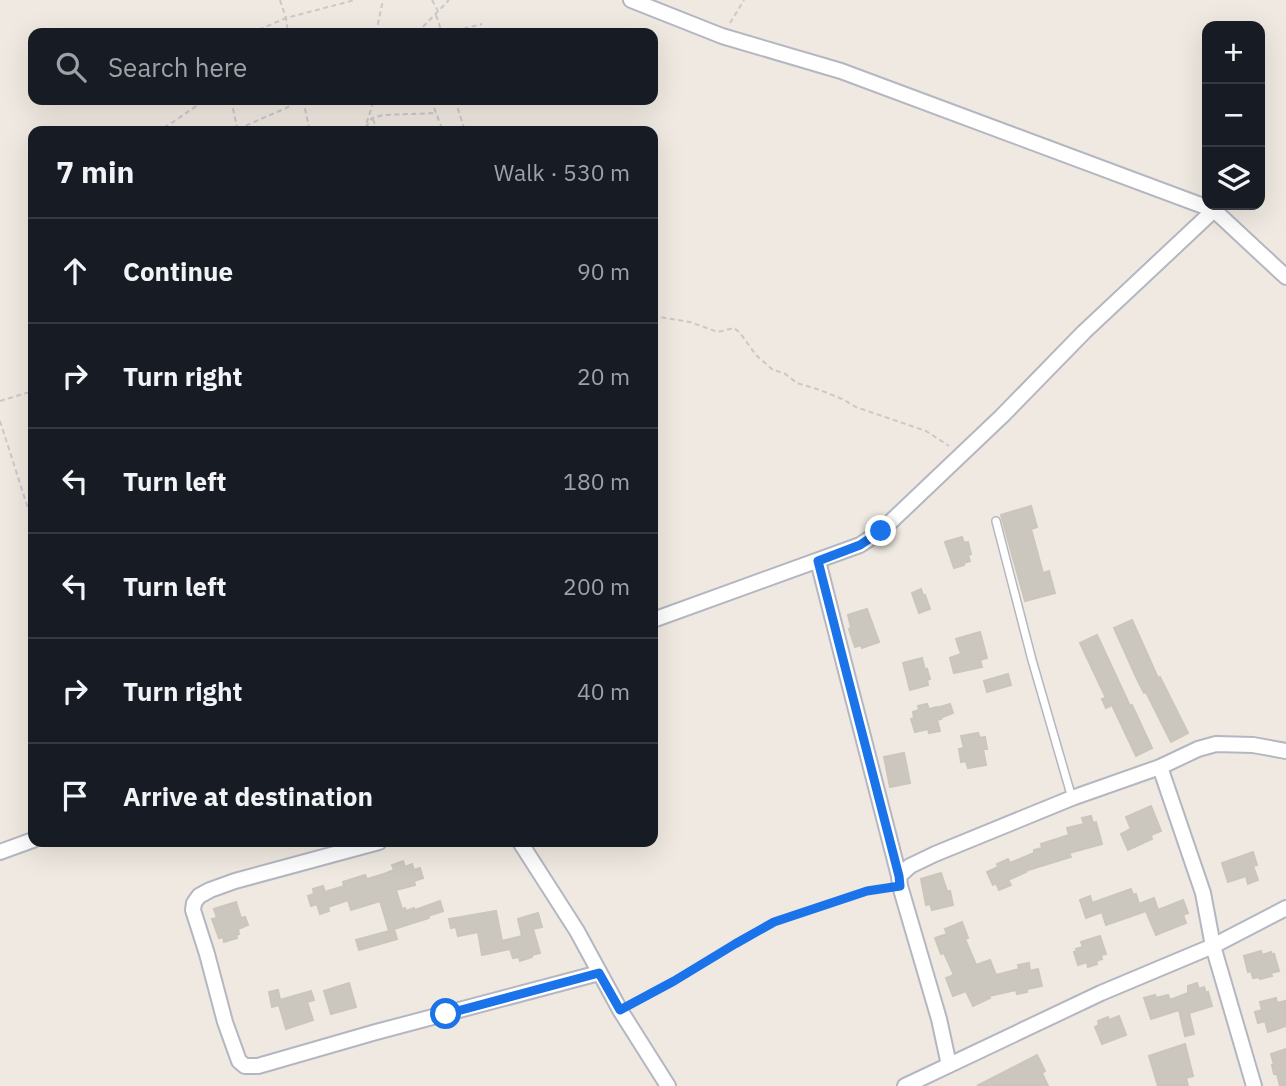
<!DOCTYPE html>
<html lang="en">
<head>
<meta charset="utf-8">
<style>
  body { margin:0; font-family:"IBM Plex Sans",sans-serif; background:#242831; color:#f1f3f6 }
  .controls { position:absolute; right:21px; top:21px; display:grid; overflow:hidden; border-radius:14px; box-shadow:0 7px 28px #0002 }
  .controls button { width:63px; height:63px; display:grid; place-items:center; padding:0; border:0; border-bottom:2px solid #363941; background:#171b24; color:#f1f3f6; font:35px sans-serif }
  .stop { position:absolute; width:21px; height:21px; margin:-16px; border:5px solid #1a73e8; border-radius:50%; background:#fff }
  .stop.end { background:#1a73e8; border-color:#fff; box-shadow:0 2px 7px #0008 }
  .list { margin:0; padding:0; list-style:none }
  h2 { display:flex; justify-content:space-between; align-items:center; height:91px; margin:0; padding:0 28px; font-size:30px }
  h2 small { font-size:23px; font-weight:400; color:#9ea1a6 }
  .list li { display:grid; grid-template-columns:46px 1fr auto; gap:21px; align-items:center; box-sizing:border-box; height:105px; padding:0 28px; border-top:2px solid #363941 }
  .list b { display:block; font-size:26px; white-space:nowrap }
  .list em { font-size:23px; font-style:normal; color:#9ea1a6 }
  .icon { flex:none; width:38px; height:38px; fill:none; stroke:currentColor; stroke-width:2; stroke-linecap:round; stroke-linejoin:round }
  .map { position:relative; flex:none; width:1286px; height:1086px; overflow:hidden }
  .search { position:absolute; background:#171b24; box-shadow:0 7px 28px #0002; left:28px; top:28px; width:630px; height:77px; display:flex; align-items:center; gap:18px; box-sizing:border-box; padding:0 24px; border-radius:14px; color:#9ea1a6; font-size:26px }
  .panel { position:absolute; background:#171b24; box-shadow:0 7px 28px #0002; left:28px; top:126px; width:630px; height:721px; border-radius:14px }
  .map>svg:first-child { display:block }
  .building { fill:#cbc7bf; stroke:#cbc5ba; stroke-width:2 }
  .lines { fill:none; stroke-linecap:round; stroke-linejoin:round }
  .lane-casing { stroke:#b4b7c1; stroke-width:10 }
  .street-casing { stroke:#b4b7c1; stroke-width:18 }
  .path { stroke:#c9c9c9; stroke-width:2; stroke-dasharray:5 3.5; stroke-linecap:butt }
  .lane { stroke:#fff; stroke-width:7 }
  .street { stroke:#fff; stroke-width:14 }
  .route { stroke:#1a73e8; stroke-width:9 }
</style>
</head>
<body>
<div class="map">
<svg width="1286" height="1086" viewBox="0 0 1286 1086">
  <rect width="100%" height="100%" fill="#efe9e1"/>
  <!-- building -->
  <g class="building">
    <polygon points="1031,506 1037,527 1031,529 1043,573 1049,571 1055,593 1025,601 1001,515"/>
    <polygon points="962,537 964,543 968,542 971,554 968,555 970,561 964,563 964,565 954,568 945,542"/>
    <polygon points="921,589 923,595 925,595 930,609 919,613 912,593"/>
    <polygon points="867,609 879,642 862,648 861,645 855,647 849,629 851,628 848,615"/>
    <polygon points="1132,620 1158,678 1160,677 1188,733 1171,742 1146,692 1144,693 1137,679 1114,628"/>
    <polygon points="980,632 987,658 980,660 982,667 954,673 950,658 961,654 956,639"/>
    <polygon points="1097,635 1130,706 1132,705 1152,748 1136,756 1112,705 1106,708 1102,699 1106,698 1080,643"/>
    <polygon points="922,658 925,670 927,669 930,679 927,680 928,685 910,690 903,663"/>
    <polygon points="1008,674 1011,685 987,692 984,681"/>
    <polygon points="927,704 929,709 937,707 937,708 950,704 953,713 940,718 941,719 937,720 940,731 929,733 928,729 915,732 911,719 914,718 913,712 919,710 918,706"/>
    <polygon points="978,733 980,738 985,737 987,749 983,749 986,765 968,768 966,761 961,762 959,749 964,748 961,736"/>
    <polygon points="904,753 910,783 890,787 884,757"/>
    <polygon points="1151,806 1161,831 1151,835 1152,839 1128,850 1121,834 1131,829 1126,817"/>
    <polygon points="1091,816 1093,823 1096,822 1102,844 1069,853 1071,857 1025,871 1026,872 1008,880 1011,885 999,890 996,883 993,885 987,872 998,867 997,864 1008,859 1010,863 1034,853 1034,850 1042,848 1041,844 1069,835 1067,828 1084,824 1082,818"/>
    <polygon points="1253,852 1257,865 1253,866 1258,880 1248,884 1246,876 1228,882 1222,863"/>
    <polygon points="403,861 405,867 412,864 414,870 420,868 423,878 414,881 415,885 396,890 402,909 405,908 406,911 414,908 415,910 440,901 443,911 428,916 429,918 394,929 397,939 359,950 356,940 389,931 380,901 351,910 348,900 328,907 329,911 320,914 317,904 311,906 308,896 314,894 313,889 323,886 325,892 344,886 343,882 365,875 367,879 384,874 394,870 392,865"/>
    <polygon points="941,873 947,891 950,891 953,905 932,910 930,904 926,905 921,879"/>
    <polygon points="1131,889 1133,895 1136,894 1139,904 1154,898 1158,910 1183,900 1188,913 1183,915 1186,923 1156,935 1146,911 1106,925 1102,912 1086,918 1080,900 1090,896 1092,903"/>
    <polygon points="236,902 241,918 245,917 248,925 238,929 239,934 236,935 237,938 224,942 223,937 219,938 212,919 217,918 214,909"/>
    <polygon points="496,911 502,941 522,936 518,919 538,913 542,927 533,929 540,953 532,955 532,957 520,961 519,957 513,958 510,949 482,955 478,932 458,936 456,927 451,928 449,919"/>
    <polygon points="962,922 968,938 965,939 976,965 990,960 996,975 1019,969 1018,965 1029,963 1030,971 1038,969 1042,986 1027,989 1027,992 1017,994 1016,990 989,996 990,998 973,1006 966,991 953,996 946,978 954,975 944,953 941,954 935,938 947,934 945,929"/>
    <polygon points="1100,936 1106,954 1101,955 1102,959 1096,961 1097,964 1088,967 1087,962 1078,965 1074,952 1077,951 1076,949 1083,947 1081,942"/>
    <polygon points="1261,951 1262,955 1271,952 1272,955 1274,954 1279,971 1271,973 1272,976 1260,979 1259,977 1253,978 1251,971 1248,972 1244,956"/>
    <polygon points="349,983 356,1007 331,1014 324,991"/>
    <polygon points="1197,983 1199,989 1204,987 1206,993 1208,992 1212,1006 1189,1013 1194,1034 1185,1036 1179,1010 1151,1019 1144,998 1155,995 1156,998 1168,995 1170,1000 1188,993 1188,986"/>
    <polygon points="278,990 280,1000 311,991 314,1000 307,1002 313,1020 286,1029 279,1005 272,1007 269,992"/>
    <polygon points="1276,998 1277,1003 1285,1001 1286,1026 1268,1032 1265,1021 1258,1023 1255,1012 1262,1010 1260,1002"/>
    <polygon points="1119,1016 1126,1035 1102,1044 1095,1027 1099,1025 1098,1021 1108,1017 1109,1020"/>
    <polygon points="1185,1044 1193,1076 1186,1078 1188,1086 1158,1086 1149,1056"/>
    <polygon points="1286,1049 1286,1086 1280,1086 1277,1074 1274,1074 1272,1065 1274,1065 1271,1054"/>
    <polygon points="1037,1055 1045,1071 1042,1073 1048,1086 977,1086"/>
  </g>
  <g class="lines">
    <defs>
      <polyline id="lane" points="996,521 1032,660 1072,798"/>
      <g id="street">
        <polyline points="631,0 722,36 841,71 1214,210 1286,277"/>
        <path d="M818 561C845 666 871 771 899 876"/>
        <polyline points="653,620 860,545 881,531 1002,416 1084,332 1214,210"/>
        <polyline points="1160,767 1203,893 1213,946 1254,1086"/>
        <polyline points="379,842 235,881 210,890 199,896 194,903 193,910 207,954 225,1022 239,1061 245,1066 258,1066 376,1032 599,973"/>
        <polyline points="520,842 577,931 620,1010 668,1086"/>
        <polyline points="0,852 33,840"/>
        <polyline points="949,1065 939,1019 900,886 899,876 910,866 935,854 1072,798 1160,767 1198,749 1216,744 1253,745 1286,751"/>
        <polyline points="905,1086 1101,993 1213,946 1286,908"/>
      </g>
    </defs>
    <!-- lane casing -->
    <use href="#lane" class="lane-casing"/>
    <!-- street casing -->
    <use href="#street" class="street-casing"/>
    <!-- path -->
    <g class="path">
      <polyline points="280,0 286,18 288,33"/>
      <polyline points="432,0 438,11"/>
      <polyline points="436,15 442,33"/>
      <polyline points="730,23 744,0"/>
      <polyline points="251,33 286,18 355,0"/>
      <polyline points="376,33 383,0"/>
      <polyline points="417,33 449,0"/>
      <polyline points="447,33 482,24"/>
      <polyline points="231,100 238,131"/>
      <polyline points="303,100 310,131"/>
      <polyline points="431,100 443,131"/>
      <polyline points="455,100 465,131"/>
      <polyline points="373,119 377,131"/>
      <polyline points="238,129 286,108 301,100"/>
      <path d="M156 131C174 124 189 109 207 100"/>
      <polyline points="349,131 366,127 372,118 383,115 437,113"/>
      <polyline points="364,131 374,100"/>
      <polyline points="653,316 690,322 718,332 734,328 740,333 756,355 773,370 784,373 797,383 820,390 842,399 856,407 926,431 949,446"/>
      <polyline points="0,401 33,391"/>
      <polyline points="0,421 33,524"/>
      <polyline points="630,1005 674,981 735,944 774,922 867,891 888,887"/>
    </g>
    <!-- lane -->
    <use href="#lane" class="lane"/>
    <!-- street -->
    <use href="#street" class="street"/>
  </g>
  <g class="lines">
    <!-- route -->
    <path class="route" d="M446 1014 599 973 620 1010 674 981 735 944 774 922 867 891 900 886 899 876C871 771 845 666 818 561L860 545 881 531"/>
  </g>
</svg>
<div class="controls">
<button>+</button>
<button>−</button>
<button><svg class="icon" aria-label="layers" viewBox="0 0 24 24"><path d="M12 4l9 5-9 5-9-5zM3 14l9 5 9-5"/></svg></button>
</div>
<div class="stop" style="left:446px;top:1014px"></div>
<div class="stop end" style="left:881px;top:531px"></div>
<div class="search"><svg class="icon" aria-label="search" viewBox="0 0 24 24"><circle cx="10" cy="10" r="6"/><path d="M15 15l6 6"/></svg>Search here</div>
<section class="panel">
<h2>7 min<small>Walk · 530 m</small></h2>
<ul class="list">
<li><svg class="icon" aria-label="ahead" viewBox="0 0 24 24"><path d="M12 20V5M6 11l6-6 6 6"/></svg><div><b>Continue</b></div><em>90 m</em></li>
<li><svg class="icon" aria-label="right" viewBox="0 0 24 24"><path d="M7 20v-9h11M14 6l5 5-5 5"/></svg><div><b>Turn right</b></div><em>20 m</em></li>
<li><svg class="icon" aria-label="left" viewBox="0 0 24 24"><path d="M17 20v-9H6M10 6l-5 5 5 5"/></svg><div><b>Turn left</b></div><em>180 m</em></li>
<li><svg class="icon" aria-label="left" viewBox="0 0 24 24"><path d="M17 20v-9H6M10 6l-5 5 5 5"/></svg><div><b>Turn left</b></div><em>200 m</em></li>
<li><svg class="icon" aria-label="right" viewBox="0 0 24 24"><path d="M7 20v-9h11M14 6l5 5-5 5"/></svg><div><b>Turn right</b></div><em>40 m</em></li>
<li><svg class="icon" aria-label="arrive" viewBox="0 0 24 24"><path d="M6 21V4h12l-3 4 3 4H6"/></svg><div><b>Arrive at destination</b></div></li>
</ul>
</section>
</div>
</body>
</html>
